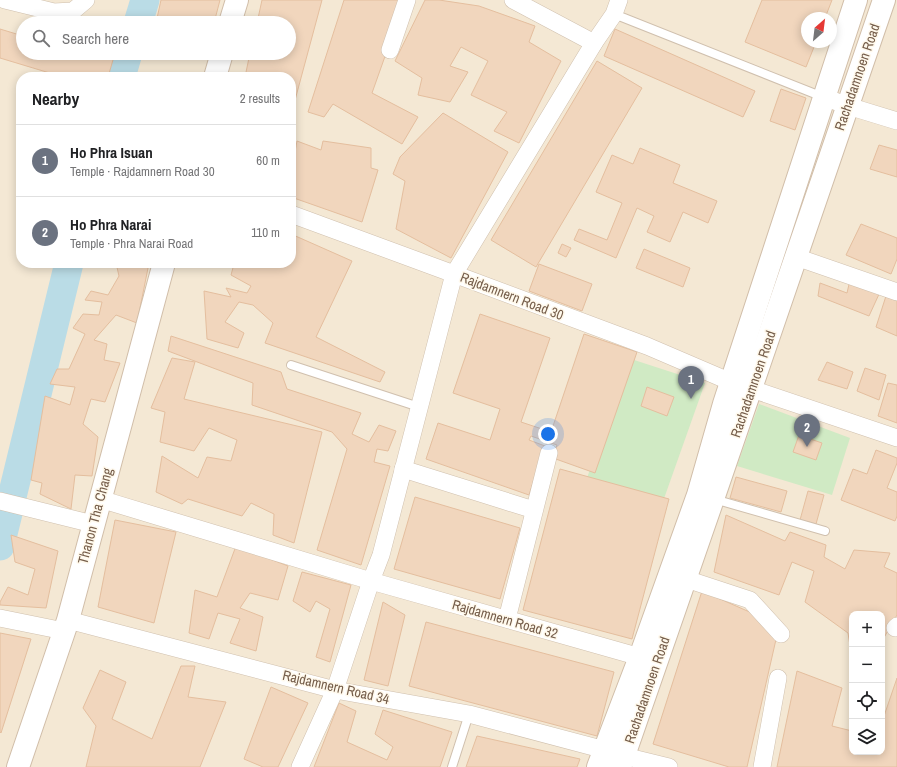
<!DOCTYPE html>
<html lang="en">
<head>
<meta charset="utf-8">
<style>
  body { margin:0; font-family:"Archivo Narrow",sans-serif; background:#f2f2f2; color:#202124 }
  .controls { position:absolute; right:12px; bottom:12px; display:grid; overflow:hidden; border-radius:8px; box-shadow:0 2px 10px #0003 }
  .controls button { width:36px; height:36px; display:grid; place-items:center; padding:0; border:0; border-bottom:1px solid #e0e0e0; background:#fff; color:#202124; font:20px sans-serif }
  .compass { position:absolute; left:801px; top:12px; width:36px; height:36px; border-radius:50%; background:#fff; box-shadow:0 2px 10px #0003; rotate:28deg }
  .you { position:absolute; left:548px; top:434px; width:14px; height:14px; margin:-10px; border:3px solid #fff; border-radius:50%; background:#1a73e8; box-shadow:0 0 0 6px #1a73e833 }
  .badge { display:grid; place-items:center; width:26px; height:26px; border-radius:50%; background:#111827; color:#fff; font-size:13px; font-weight:700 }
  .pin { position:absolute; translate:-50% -33px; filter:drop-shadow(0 1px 2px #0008) }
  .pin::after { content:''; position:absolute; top:21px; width:14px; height:12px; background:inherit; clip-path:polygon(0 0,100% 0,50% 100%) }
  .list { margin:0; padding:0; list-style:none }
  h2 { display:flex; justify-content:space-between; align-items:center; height:52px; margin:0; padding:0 16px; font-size:17px }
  h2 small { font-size:13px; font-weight:400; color:#757577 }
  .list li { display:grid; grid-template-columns:26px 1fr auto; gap:12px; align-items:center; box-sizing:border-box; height:72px; padding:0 16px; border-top:1px solid #e0e0e0 }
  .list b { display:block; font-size:15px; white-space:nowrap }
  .list p { margin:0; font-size:13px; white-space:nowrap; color:#757577 }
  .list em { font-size:13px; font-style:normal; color:#757577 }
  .icon { flex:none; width:22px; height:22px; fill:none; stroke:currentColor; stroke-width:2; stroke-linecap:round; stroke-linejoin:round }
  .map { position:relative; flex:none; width:897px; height:767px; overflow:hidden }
  .search { position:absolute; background:#fff; box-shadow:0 2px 10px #0003; left:16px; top:16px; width:280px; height:44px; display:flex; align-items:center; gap:10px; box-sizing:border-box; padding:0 14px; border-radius:22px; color:#757577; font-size:15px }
  .panel { position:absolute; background:#fff; box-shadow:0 2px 10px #0003; left:16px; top:72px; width:280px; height:196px; border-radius:16px }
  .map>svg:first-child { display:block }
  .residential { fill:#f4e8d4; fill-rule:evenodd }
  .green { fill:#d0eac4 }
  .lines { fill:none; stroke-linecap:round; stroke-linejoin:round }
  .river { stroke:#badce6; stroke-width:29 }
  .building { fill:#f1d6bd; stroke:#e4be9e }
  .lane-casing { stroke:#d0c0ae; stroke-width:10 }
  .street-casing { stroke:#d0c0ae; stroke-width:18 }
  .secondary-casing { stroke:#d1bea9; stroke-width:24 }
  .lane { stroke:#fff; stroke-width:8 }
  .street { stroke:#fff; stroke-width:17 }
  .secondary { stroke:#fff; stroke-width:22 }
  .labels { text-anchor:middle; stroke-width:3; stroke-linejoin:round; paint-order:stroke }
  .street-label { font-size:14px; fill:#755d4a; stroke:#fff9ec }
</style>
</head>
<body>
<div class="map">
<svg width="897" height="767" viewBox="0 0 897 767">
  <rect width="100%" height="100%" fill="#fcf5e6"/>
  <!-- residential -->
  <path class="residential" d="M0 0H897V767H0ZM807 18H831V42H807ZM23 23H289V53H23ZM21 77H291V263H21ZM852 614H882V752H852Z"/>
  <!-- green -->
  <g class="green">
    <polygon points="628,358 705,383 661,507 586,481"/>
    <polygon points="759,404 850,438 832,495 737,466"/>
  </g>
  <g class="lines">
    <!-- river -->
    <g class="river">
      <polyline points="138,23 145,0"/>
      <polyline points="121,77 128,53"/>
      <polyline points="0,546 69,263"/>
    </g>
  </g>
  <!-- building -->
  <g class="building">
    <polygon points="161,0 220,0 214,23 156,23"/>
    <polygon points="262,0 322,0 291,115 291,77 245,77 250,53 289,53 289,23 257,23"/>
    <polygon points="344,0 405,0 372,93 418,117 402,144 333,104 324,117 308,112"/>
    <polygon points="425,0 439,0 479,6 535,26 529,42 561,61 519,143 494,131 507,112 471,95 488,61 461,47 450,66 468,72 450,102 418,95 422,78 395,61"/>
    <polygon points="762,0 832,0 825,18 807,18 807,42 816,42 806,67 745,42"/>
    <polygon points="0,29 23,36 23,53 115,53 108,77 63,77 0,58"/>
    <polygon points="615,29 755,91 743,117 604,56"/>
    <polygon points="597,61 642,88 536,267 491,240"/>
    <polygon points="781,89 806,98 795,130 770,121"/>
    <polygon points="443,113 508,152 451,258 396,229 405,181 393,174 400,157"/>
    <polygon points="297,141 321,150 323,141 371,148 371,168 378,170 362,222 291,197 291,173"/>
    <polygon points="879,145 897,150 897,177 870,169"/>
    <polygon points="640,148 680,165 673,183 717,201 708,223 683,212 670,242 647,232 654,216 637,208 616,258 574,240 579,229 607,240 622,203 596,192 612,155 633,164"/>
    <polygon points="861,224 897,238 897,259 891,274 846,255"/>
    <polygon points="291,234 352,261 316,337 385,372 380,382 265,343 273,323 253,305 239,302 225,322 244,333 238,348 207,339 204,291 231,297 226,288 247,293 251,286 231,275 234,264 233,263 291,263"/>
    <polygon points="562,244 571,248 566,257 558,253"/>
    <polygon points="644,249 690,268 683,287 636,268"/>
    <polygon points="116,263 149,263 137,323 116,315 94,340 107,344 104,360 120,363 105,402 91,399 83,424 98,437 92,476 75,475 71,509 40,494 42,483 31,480 45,396 70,405 75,387 50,384 57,369 69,369 85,334 73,328 83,314 99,315 102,302 85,300 91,291 108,295 119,276"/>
    <polygon points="539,264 592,284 582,311 529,291"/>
    <polygon points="850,280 880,292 869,316 818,296 820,283 847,293"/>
    <polygon points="886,296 897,300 897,336 876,327"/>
    <polygon points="480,314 550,338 521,422 551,432 584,334 637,352 595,473 553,458 557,445 531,436 529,440 545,446 529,495 426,459 438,423 490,440 500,409 453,393"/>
    <polygon points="171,336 281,372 287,389 361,413 352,434 369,442 379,425 396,431 388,451 377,449 374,462 390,466 361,565 317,550 347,449 332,432 252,405 253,383 168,351"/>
    <polygon points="172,358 195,362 184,399 322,432 294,543 273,535 274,514 251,503 242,516 188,499 182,504 156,492 162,456 198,478 207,457 231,461 237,440 209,428 194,451 160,442 165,412 151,408"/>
    <polygon points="827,362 853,372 847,389 818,380"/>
    <polygon points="865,368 886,375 879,400 857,391"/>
    <polygon points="888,383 897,385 897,423 878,416"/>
    <polygon points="647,387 674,397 667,416 641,406"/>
    <polygon points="799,435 822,443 816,460 793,452"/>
    <polygon points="876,450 897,458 897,463 887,488 897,492 897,516 895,521 841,500 853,469 867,474"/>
    <polygon points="560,469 669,499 632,639 523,610"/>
    <polygon points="736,477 787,491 781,512 730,498"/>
    <polygon points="808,491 824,495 816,524 800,520"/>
    <polygon points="415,497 520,528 500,599 394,569"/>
    <polygon points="726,515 785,541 790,532 826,545 824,557 845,569 854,550 890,553 884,567 897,573 897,615 882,641 882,614 852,614 852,652 851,652 848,633 805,602 814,571 792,562 779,595 714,572"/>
    <polygon points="115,520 176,532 154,623 98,607"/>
    <polygon points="11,535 58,551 46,608 0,605 0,602 8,587 28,595 35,569 15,562"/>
    <polygon points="236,546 288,566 278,600 250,593 240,608 263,617 256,651 230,643 240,619 218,613 209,639 189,633 195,590 217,597"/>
    <polygon points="302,572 351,585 330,662 316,657 330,609 316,601 310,612 293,601"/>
    <polygon points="702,591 761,617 777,635 747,767 729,767 653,744"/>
    <polygon points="383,602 405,615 388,686 364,680"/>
    <polygon points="426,622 614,672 597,736 409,686"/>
    <polygon points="0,633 31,639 1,733 0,732"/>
    <polygon points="181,666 195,666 188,697 226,702 200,767 86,767 96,726 83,708 100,670 126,682 112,719 152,739"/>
    <polygon points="797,671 842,688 832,726 852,731 852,752 882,752 882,722 897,678 897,767 777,767"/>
    <polygon points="271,687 308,703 278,767 263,767 244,759"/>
    <polygon points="339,703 356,711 347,742 387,760 393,747 375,734 383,710 452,732 440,767 314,767"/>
    <polygon points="477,736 580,759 577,767 466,767"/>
  </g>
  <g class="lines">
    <defs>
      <g id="lane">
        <polyline points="614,14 823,97"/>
        <polyline points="291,365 419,407"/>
        <polyline points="714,499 825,531"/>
        <polyline points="452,767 469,714"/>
      </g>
      <g id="street">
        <polyline points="5,0 54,12 73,11 86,0"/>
        <polyline points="513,0 594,43"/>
        <polyline points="390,50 407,0"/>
        <polyline points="824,97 848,106 897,121"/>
        <polyline points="291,214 454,274 647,346 731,382 897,438"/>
        <polyline points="796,257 897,292"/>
        <polyline points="403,469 534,510"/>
        <polyline points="100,499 371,581 640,657"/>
        <polyline points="0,501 93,524"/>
        <polyline points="674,575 750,600 781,634"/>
        <polyline points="0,618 64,631"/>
        <polyline points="507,619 549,453"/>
        <polyline points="68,620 335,690 469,714 605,750"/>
        <polyline points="895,628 897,626"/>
        <polyline points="624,756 669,767"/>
        <polyline points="300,767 335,690 371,581 381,555 454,274 594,43 614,14 619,0"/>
        <polyline points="762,767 778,678"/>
      </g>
      <g id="secondary">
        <polyline points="230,23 237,0"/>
        <polyline points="215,77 222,53"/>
        <polyline points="18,767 68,620 164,263"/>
        <polyline points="598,767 640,657 698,495 724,404 856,0"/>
        <polyline points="620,767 713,499 884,0"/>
      </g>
    </defs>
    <!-- lane casing -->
    <use href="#lane" class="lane-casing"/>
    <!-- street casing -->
    <use href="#street" class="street-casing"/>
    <!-- secondary casing -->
    <use href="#secondary" class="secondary-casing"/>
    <!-- lane -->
    <use href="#lane" class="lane"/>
    <!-- street -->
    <use href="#street" class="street"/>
    <!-- secondary -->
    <use href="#secondary" class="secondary"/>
  </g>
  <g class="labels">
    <!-- street labels -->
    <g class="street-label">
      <text transform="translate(857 77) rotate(-71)" y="5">Rachadamnoen Road</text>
      <text transform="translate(512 296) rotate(21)" y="5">Rajdamnern Road 30</text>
      <text transform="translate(753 384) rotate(-71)" y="5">Rachadamnoen Road</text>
      <text transform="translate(95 516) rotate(-75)" y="5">Thanon Tha Chang</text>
      <text transform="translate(505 619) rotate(16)" y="5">Rajdamnern Road 32</text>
      <text transform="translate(336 687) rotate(13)" y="5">Rajdamnern Road 34</text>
      <text transform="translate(647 690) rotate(-71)" y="5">Rachadamnoen Road</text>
    </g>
  </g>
</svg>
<div class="controls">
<button>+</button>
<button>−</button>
<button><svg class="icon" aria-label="locate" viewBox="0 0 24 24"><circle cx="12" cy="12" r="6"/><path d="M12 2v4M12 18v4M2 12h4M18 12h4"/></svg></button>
<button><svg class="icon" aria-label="layers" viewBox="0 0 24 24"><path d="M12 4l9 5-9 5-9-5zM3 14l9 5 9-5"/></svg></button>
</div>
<svg class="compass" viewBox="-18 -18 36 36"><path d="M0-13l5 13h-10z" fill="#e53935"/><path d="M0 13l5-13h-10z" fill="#757577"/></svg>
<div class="you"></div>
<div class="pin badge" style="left:691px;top:399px;background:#6b7280">1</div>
<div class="pin badge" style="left:807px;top:447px;background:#6b7280">2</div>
<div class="search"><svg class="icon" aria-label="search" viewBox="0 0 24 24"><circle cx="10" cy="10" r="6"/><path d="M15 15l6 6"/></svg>Search here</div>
<section class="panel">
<h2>Nearby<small>2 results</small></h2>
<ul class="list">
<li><span class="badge" style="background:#6b7280">1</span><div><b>Ho Phra Isuan</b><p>Temple · Rajdamnern Road 30</p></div><em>60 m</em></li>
<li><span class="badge" style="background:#6b7280">2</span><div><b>Ho Phra Narai</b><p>Temple · Phra Narai Road</p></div><em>110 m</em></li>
</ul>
</section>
</div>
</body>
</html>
